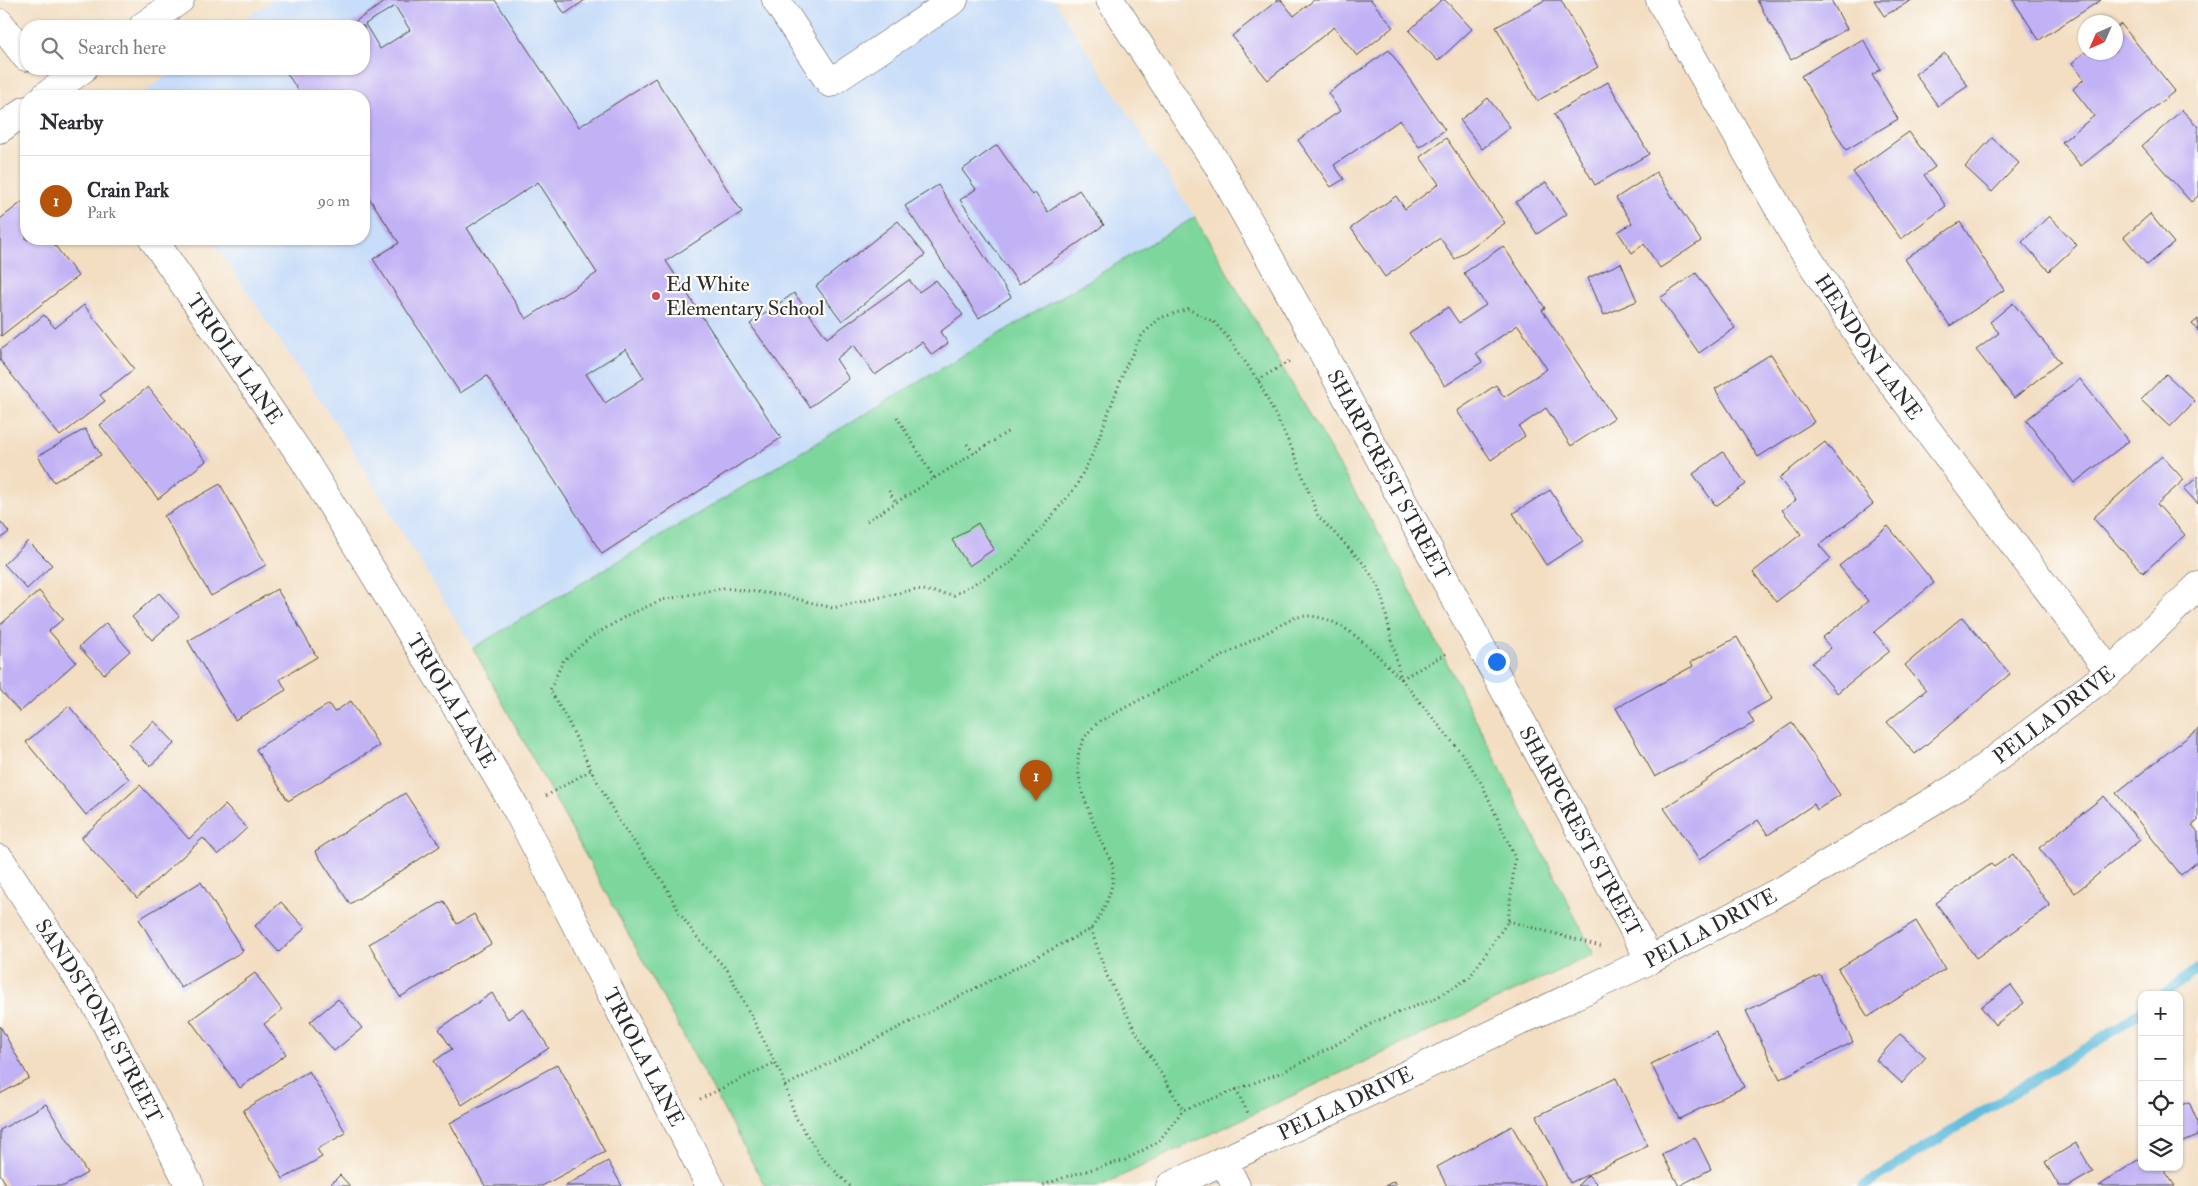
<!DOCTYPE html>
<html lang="en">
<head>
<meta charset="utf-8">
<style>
  body { margin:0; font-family:"IM FELL Double Pica",serif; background:#f2f2f3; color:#2b2b33 }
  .controls { position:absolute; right:15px; bottom:15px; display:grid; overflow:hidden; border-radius:10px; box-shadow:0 1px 4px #0004 }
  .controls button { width:45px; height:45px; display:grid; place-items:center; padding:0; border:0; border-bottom:1px solid #e1e1e2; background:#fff; color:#2b2b33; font:25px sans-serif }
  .compass { position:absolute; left:2078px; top:15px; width:45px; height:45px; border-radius:50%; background:#fff; box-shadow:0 1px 4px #0004; rotate:225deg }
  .you { position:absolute; left:1496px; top:661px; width:18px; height:18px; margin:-12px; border:4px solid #fff; border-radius:50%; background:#1a73e8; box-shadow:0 0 0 8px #1a73e833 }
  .badge { display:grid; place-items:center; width:32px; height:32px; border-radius:50%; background:#b45309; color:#fff; font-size:16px; font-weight:700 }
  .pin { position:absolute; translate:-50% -41px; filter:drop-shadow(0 1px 2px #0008) }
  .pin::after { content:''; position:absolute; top:26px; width:18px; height:15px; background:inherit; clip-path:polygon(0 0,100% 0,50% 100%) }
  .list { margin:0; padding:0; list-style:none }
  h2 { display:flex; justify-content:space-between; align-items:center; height:65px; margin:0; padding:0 20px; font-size:21px }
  h2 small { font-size:16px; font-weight:400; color:#7c7c81 }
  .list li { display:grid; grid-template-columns:32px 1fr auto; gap:15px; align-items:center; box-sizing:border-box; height:90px; padding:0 20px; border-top:1px solid #e1e1e2 }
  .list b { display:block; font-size:19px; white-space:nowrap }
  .list p { margin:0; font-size:16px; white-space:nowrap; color:#7c7c81 }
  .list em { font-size:16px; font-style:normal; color:#7c7c81 }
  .icon { flex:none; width:28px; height:28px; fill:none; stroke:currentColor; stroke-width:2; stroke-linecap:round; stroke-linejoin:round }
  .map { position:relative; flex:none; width:2198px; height:1186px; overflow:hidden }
  .search { position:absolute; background:#fff; box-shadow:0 1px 4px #0004; left:20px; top:20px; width:350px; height:55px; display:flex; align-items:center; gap:12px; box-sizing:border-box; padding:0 18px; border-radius:20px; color:#7c7c81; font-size:19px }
  .panel { position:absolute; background:#fff; box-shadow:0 1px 4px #0004; left:20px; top:90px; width:350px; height:155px; border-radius:20px }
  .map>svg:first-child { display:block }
  .built { fill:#c8ddf9 }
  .green { fill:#7dd79d; stroke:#548164 }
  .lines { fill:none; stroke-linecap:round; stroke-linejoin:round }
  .stream { stroke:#5ebbdc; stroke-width:10 }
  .building { fill:#c1b1f5; fill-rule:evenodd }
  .minor-casing { stroke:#494642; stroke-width:29 }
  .path { stroke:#494642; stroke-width:3; stroke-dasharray:1 4; stroke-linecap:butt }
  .minor { stroke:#fff; stroke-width:28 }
  .poi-dot { fill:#d1495b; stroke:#fdfcf7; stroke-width:2 }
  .labels { text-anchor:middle; stroke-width:4.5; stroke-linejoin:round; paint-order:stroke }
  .poi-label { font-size:21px; fill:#2b2b2b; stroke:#fdfcf7; text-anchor:start }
  .street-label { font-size:21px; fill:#2b2b2b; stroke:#fdfcf7 }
</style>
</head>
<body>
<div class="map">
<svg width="2198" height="1186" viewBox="0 0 2198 1186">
  <rect width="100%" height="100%" fill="#fdfcf7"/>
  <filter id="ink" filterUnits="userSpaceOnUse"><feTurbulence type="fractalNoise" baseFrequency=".02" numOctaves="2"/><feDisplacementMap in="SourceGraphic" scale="10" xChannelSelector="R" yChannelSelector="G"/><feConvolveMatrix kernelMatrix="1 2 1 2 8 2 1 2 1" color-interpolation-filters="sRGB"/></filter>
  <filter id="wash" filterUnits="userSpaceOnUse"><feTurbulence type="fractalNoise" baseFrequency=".0096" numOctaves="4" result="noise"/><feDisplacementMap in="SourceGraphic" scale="20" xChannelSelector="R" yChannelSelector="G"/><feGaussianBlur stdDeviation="1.12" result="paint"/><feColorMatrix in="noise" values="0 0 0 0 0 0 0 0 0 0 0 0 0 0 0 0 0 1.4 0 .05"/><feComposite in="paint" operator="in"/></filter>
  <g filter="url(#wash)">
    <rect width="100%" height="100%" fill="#f3dec2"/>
    <!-- built -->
    <polygon class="built" points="272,0 1054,0 1195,217 473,648 338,427 211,239 364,239 364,96 138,96 176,69 364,69 364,26 235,26"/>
    <!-- green -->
    <polygon class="green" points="1195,217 1401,572 1594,954 1100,1186 765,1186 473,648"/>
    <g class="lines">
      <!-- stream -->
      <g class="stream">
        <polyline points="2163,995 2198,969"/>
        <polyline points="1863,1186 2115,1030 2142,1010"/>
      </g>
    </g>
    <g id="blocks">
      <!-- building -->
      <g class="building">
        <path d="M388 0H495L579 127 655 78 742 212 666 261 781 438 602 554 487 376 460 393 373 259 399 243 364 190V96H302L284 69H364V26H348ZM395 6 410 30 380 49 365 24ZM538 182 597 273 526 319 467 228ZM626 349 644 378 605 403 586 374Z"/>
        <polygon points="555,0 585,0 565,14"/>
        <polygon points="1278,0 1281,0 1294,16 1314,0 1371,0 1393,27 1357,56 1334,27 1268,80 1232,36"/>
        <polygon points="1441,0 1445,0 1472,29 1438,61 1409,31"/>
        <polygon points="1545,0 1561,0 1598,67 1537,101 1496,27"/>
        <polygon points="1757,0 1831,0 1847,29 1791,60"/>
        <polygon points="1874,0 1912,0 1884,16"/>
        <polygon points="2013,0 2101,0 2039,40"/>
        <polygon points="2121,24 2175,91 2081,166 2062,142 2094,116 2073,89 2084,79 2072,63 2085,52 2116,52 2116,28"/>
        <polygon points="1863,39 1881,69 1872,75 1898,119 1846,150 1801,76"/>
        <polygon points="1389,50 1445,130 1419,147 1400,120 1334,165 1344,179 1331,187 1298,140 1340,111 1328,93"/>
        <polygon points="1945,53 1968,86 1938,106 1915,74"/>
        <polygon points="1608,82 1649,154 1595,185 1554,114"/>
        <polygon points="1488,98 1510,127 1482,149 1460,120"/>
        <polygon points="2182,110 2198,127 2198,196 2191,202 2142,146"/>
        <polygon points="1909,132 1935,167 1924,175 1946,206 1901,239 1853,172"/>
        <polygon points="1446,138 1505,223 1455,259 1440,238 1385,277 1351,228 1396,196 1405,209 1439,184 1420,157"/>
        <polygon points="1992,138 2019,163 1992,192 1965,167"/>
        <polygon points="997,145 1032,195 1035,193 1048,212 1079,190 1104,225 1019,284 960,200 976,189 962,170"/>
        <polygon points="1656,172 1701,241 1660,268 1644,244 1632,253 1618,232 1632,223 1616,198"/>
        <polygon points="1546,182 1567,214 1537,234 1516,202"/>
        <polygon points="938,185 1011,297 979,318 905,206"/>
        <polygon points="22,202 26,208 26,239 50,239 78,276 1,336 0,219"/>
        <polygon points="2150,214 2174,243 2147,265 2124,237"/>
        <polygon points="2049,216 2077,245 2049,271 2022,242"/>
        <polygon points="898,221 925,255 842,321 816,286"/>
        <polygon points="1960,222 2004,290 1950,326 1905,259"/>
        <polygon points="1503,246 1545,308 1542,310 1614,418 1571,446 1546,408 1519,427 1525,436 1491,460 1457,411 1496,385 1504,397 1547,369 1518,325 1476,353 1482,362 1445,386 1409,333 1448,307 1459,323 1486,305 1464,273"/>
        <polygon points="1621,263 1637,301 1604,315 1588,278"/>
        <polygon points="1696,273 1735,328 1699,353 1660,298"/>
        <polygon points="909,280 919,292 936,280 963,315 940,332 948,343 932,355 922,342 875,375 854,345 836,359 849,379 810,407 750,324 794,293 827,338"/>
        <polygon points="2013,303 2060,362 2014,398 1976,350 1999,333 1990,322"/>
        <polygon points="84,305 134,369 100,395 105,401 60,436 0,360 0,350 44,315 55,328"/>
        <polygon points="2198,319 2198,331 2192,324"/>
        <polygon points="1771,354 1814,422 1758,457 1715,389"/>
        <polygon points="2166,374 2195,401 2170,427 2141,400"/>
        <polygon points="2080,379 2129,441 2074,483 2026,420"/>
        <polygon points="148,387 206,461 158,499 100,425"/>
        <polygon points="85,429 101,455 54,482 38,456"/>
        <polygon points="1825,442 1873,504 1819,545 1831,559 1776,602 1753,572 1801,534 1782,510 1796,500 1779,478"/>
        <polygon points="1723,452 1746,484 1716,506 1693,474"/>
        <polygon points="2162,456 2184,480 2157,504 2185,535 2143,573 2093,518"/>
        <polygon points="2198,476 2198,504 2184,489"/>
        <polygon points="220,484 266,565 211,596 164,516"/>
        <polygon points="1550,490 1583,541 1546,565 1513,513"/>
        <polygon points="0,521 9,532 0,539"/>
        <polygon points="978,523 994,549 969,566 952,540"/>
        <polygon points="1888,526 1934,583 1874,632 1890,651 1837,693 1812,663 1831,648 1822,638 1868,601 1839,566"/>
        <polygon points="28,541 52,565 27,589 4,564"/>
        <polygon points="277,589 317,657 280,679 286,690 235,720 188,641"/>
        <polygon points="39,591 63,619 49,631 76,662 20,712 0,690 0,625"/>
        <polygon points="159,593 179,616 152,640 132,617"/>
        <polygon points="1962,617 2010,674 1915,754 1887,722 1926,690 1905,665"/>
        <polygon points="106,623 130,651 104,674 79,647"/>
        <polygon points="1737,637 1772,699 1748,712 1754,723 1655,777 1616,708 1693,666 1691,662"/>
        <polygon points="351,701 379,746 288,801 256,749 329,704 334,712"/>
        <polygon points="69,706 129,779 86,815 26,742"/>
        <polygon points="154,721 175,743 150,766 129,744"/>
        <polygon points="1792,723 1840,795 1817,810 1814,804 1768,835 1758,820 1699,860 1664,808"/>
        <polygon points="2198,729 2198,821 2192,825 2198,832 2198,861 2181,875 2116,793"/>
        <polygon points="140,785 189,839 225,805 247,828 218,855 203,838 137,898 81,838"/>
        <polygon points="405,793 440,846 350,904 315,851"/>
        <polygon points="2104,796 2140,840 2075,893 2039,848"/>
        <polygon points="2013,854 2050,906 1976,958 1936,903 1991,864 1994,867"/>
        <polygon points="201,882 243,951 181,988 139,919"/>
        <polygon points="444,901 457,924 474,914 491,944 400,997 369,944"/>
        <polygon points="281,902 305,928 279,952 255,926"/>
        <polygon points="1916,921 1945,969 1868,1017 1838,969"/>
        <polygon points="255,973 282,1010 264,1024 286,1054 240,1088 190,1020"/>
        <polygon points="1820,975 1853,1042 1780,1079 1746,1011"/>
        <polygon points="2011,985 2024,1003 1995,1025 1981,1007"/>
        <polygon points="492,993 508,1019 523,1008 549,1048 462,1105 434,1061 452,1049 439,1029"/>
        <polygon points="338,999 362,1028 334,1051 310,1022"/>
        <polygon points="0,1026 29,1078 0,1094"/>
        <polygon points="1716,1032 1744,1087 1679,1119 1651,1064"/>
        <polygon points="1900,1034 1926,1057 1902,1083 1876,1060"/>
        <polygon points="558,1064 605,1152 542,1186 485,1186 450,1123"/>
        <polygon points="309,1071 346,1133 317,1149 322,1157 283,1179 243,1110"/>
        <polygon points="1616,1078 1648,1146 1570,1183 1537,1116"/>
        <polygon points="2189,1102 2198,1123 2198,1136 2179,1144 2179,1106"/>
        <polygon points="46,1104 87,1173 64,1186 7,1186 0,1174 0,1130"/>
        <polygon points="1512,1126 1546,1186 1447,1186 1437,1167"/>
        <polygon points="1695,1137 1711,1169 1679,1186 1662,1154"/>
        <polygon points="2076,1143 2093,1172 2069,1186 2059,1186 2045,1162"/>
        <polygon points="2142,1157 2142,1167 2162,1167 2175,1186 2099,1186"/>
        <polygon points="608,1161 622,1186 565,1186"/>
        <polygon points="340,1175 350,1186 329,1186"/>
        <polygon points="1588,1175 1599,1186 1577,1186"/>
        <polygon points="1394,1181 1396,1186 1385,1186"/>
      </g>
    </g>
  </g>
  <g filter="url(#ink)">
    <use href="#blocks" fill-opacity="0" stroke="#494642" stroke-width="1"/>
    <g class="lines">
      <defs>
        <g id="minor">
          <polyline points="776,0 830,83 954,0"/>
          <path id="s1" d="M1110 0 1217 164 1318 344 1650 960"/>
          <path id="s2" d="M1660 0 1799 244 1877 363 2110 672"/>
          <polyline points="0,23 26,57"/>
          <polyline points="143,26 180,0"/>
          <polyline points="45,96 83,69"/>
          <polyline points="0,129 26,110"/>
          <path id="s3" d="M153 239 302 457 452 700 518 812 710 1186"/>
          <path id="s4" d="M0 859 99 1010 190 1186"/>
          <polyline points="1223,1160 1236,1186"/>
          <path id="s5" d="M1170 1186 1650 960 1797 882 1965 782 2110 672 2198 586"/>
        </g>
      </defs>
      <!-- minor casing -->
      <use href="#minor" class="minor-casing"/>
      <!-- path -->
      <g class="path">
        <polyline points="1258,380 1291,360"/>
        <polyline points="897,417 934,478"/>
        <polyline points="967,444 974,453"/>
        <polyline points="889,491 896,503"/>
        <polyline points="867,521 1009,431"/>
        <polyline points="546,796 591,770"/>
        <polyline points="1508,921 1604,947"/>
        <polyline points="1091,929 1107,976 1135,1030 1183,1110"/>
        <path d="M785 1086 1091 929C1103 912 1114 892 1113 869 1112 860 1105 850 1101 841 1091 817 1070 770 1081 745 1085 735 1092 728 1100 721L1294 618C1336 606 1374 653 1401 679L1449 652"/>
        <polyline points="1236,1089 1249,1115"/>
        <polyline points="700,1099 776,1062"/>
        <polyline points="850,1186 821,1157 796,1118 781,1074 728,971 696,936 680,914 664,883 619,821 591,770 568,721 550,690 563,661 591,637 628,615 662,600 724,588 781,595 833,608 916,589 954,595 1009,564 1036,535 1075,488 1094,451 1126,366 1142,335 1160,318 1188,309 1214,322 1229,339 1258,380 1294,453 1318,516 1365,565 1380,589 1401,679 1463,755 1482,784 1515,858 1508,921 1469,978 1434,999 1376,1021 1330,1048 1285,1071 1183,1110 1158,1142 1125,1160 1068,1176 1041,1186"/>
      </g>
      <!-- minor -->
      <use href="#minor" class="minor"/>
    </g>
  </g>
  <!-- markers -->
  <circle class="poi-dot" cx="656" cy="296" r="5"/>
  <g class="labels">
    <!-- poi labels -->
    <g class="poi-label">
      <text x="666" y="291">Ed White<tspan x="666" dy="24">Elementary School</tspan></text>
    </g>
    <!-- street labels -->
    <g class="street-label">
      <text dy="7" stroke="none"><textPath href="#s2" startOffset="405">HENDON LANE</textPath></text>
      <text dy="7" stroke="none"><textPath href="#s3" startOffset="145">TRIOLA LANE</textPath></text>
      <text dy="7" stroke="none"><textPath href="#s1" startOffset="551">SHARPCREST STREET</textPath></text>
      <text dy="7" stroke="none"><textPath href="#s3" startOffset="550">TRIOLA LANE</textPath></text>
      <text dy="7" stroke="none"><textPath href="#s5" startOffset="1004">PELLA DRIVE</textPath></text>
      <text dy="7" stroke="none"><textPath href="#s1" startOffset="956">SHARPCREST STREET</textPath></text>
      <text dy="7" stroke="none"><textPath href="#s5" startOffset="599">PELLA DRIVE</textPath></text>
      <text dy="7" stroke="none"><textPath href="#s4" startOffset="190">SANDSTONE STREET</textPath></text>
      <text dy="7" stroke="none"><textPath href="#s3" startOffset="955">TRIOLA LANE</textPath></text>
      <text dy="7" stroke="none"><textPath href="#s5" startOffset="194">PELLA DRIVE</textPath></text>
    </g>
  </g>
</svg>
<div class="controls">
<button>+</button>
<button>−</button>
<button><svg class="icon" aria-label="locate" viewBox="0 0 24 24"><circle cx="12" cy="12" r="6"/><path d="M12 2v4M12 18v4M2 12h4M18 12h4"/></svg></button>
<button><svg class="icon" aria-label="layers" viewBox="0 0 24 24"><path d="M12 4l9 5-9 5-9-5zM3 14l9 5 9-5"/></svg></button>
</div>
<svg class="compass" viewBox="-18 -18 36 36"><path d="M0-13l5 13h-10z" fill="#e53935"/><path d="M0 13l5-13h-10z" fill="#7c7c81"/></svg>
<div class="you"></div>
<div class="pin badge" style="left:1036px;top:801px">1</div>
<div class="search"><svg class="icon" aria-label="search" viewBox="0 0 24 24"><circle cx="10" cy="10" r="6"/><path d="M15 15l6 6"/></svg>Search here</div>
<section class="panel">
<h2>Nearby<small></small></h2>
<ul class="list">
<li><span class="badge">1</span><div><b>Crain Park</b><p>Park</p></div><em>90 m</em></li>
</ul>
</section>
</div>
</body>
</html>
